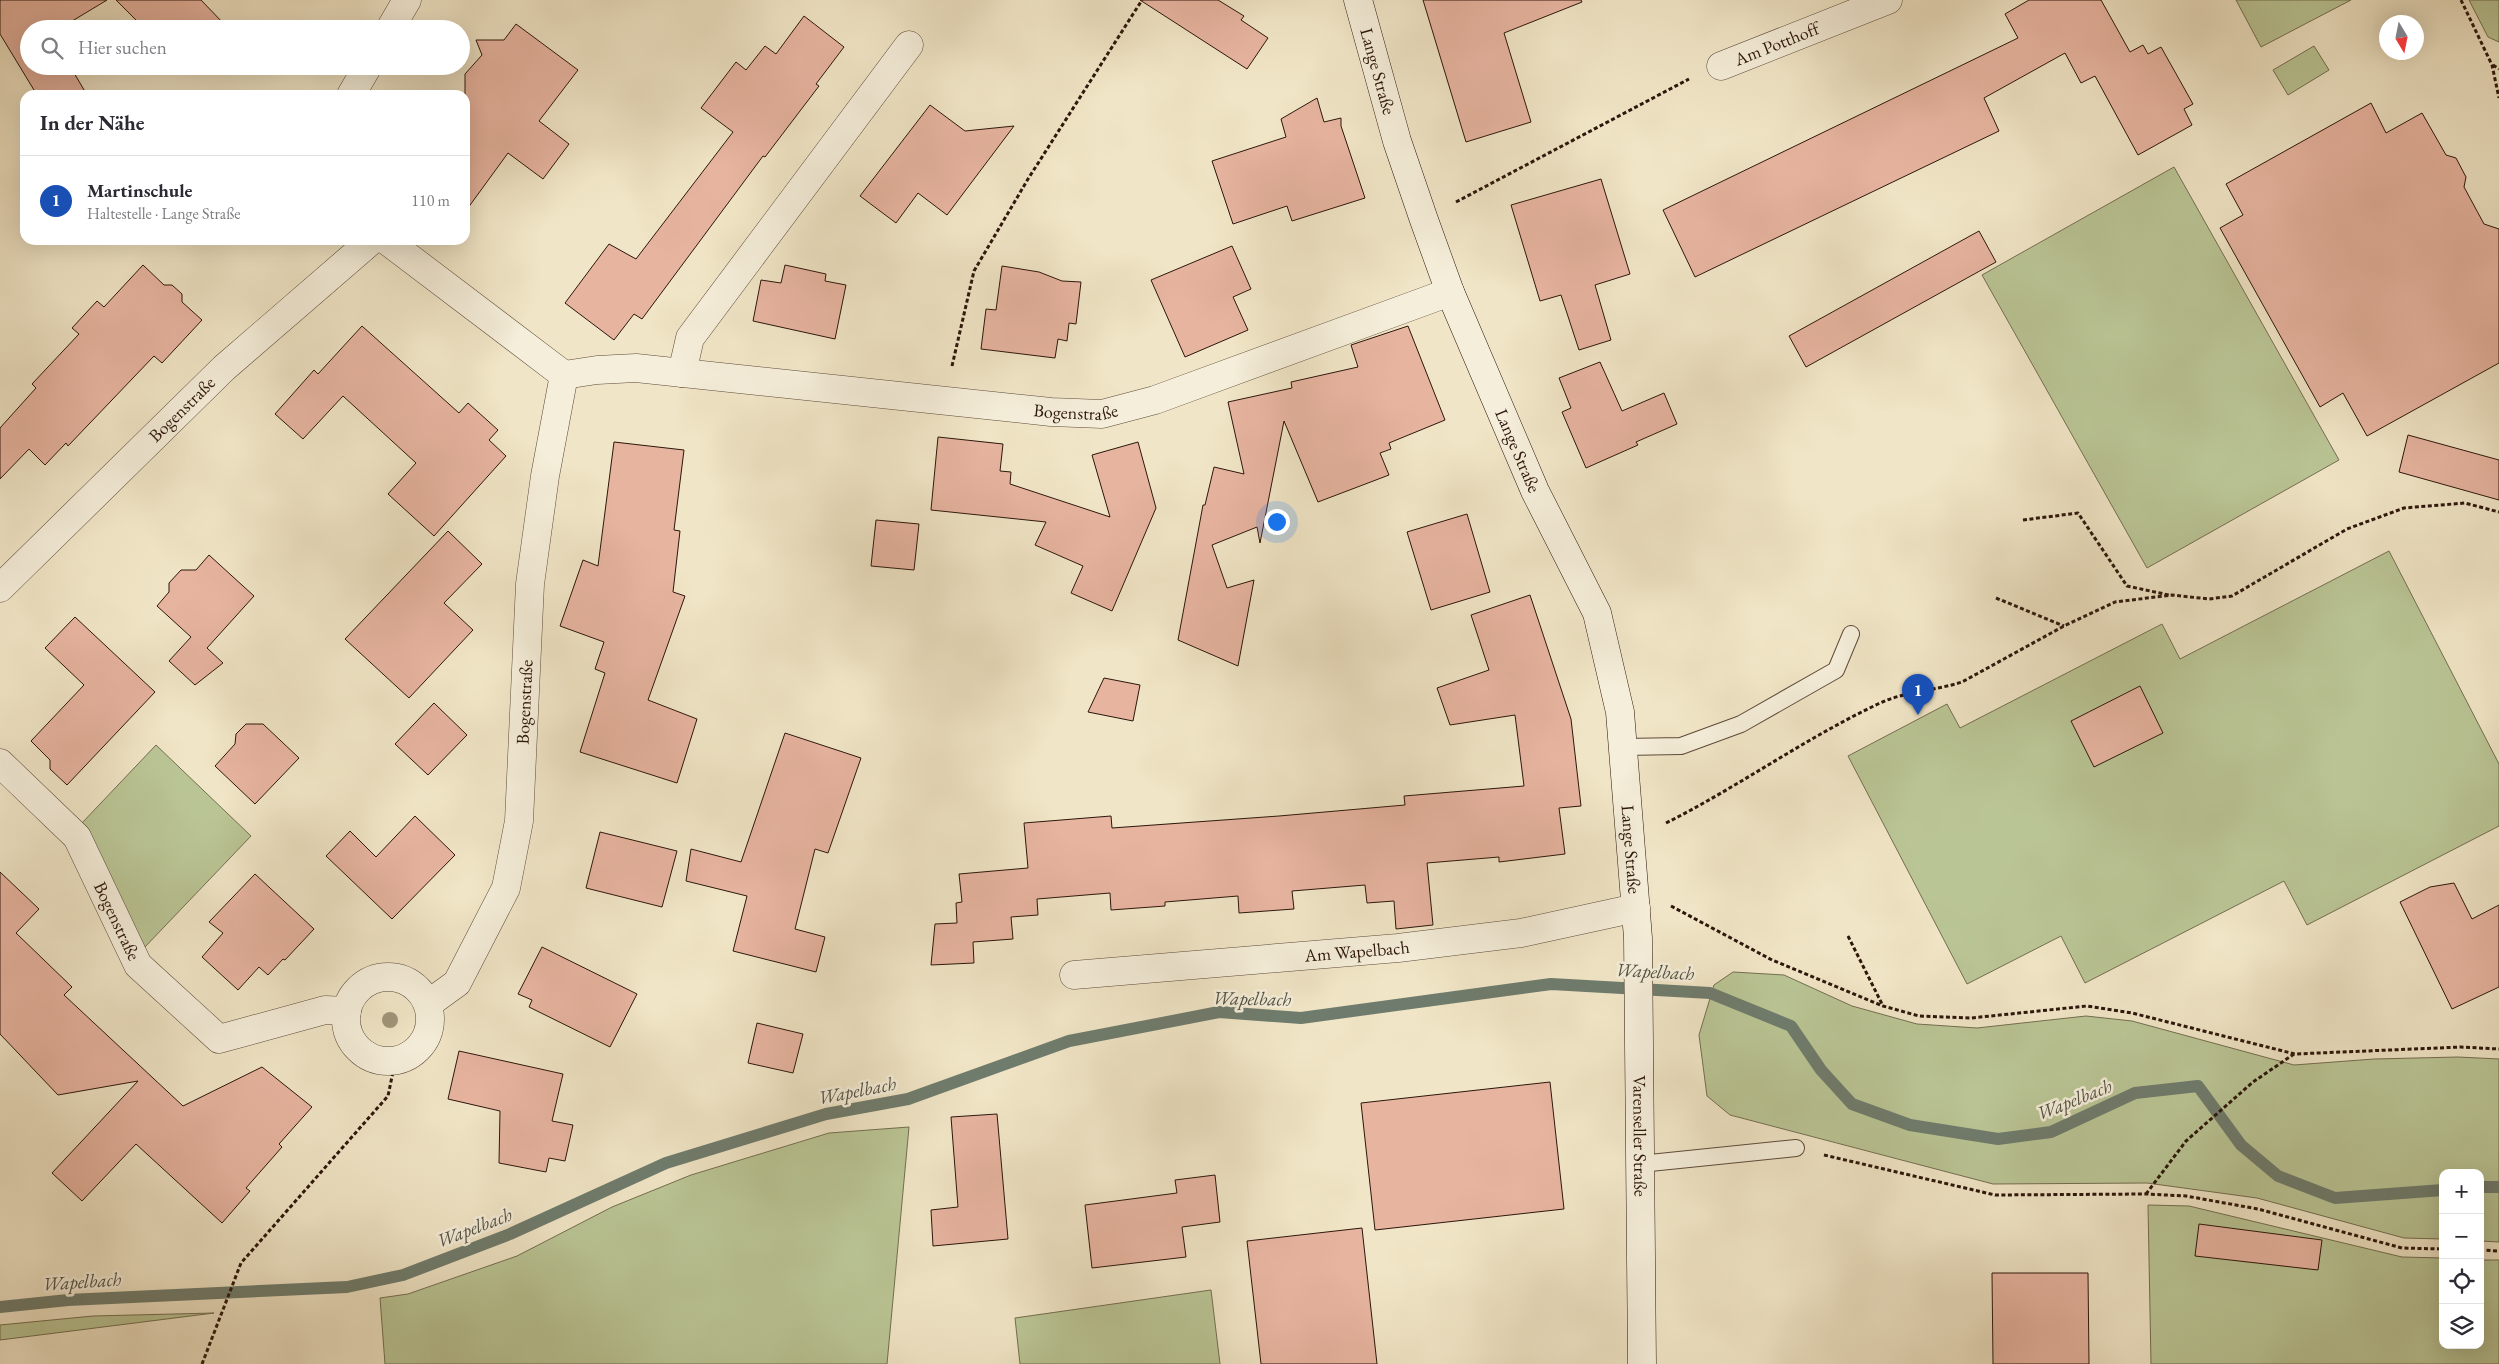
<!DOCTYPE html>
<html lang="de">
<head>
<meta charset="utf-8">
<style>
  body { margin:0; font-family:"EB Garamond",serif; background:#f7f7f7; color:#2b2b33 }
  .controls { position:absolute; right:15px; bottom:15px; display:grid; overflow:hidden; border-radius:10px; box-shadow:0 5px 20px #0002 }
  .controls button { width:45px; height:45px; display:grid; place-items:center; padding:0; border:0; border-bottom:1px solid #e1e1e2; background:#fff; color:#2b2b33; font:25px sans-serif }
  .compass { position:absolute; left:2379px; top:15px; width:45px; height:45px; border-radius:50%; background:#fff; box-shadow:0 5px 20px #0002; rotate:170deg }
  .you { position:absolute; left:1276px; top:521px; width:18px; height:18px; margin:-12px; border:4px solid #fff; border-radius:50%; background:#1a73e8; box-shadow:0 0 0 8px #1a73e833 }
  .badge { display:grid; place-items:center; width:32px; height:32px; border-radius:50%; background:#8f2418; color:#fff; font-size:16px; font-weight:700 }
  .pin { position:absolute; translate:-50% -41px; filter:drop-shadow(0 1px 2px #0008) }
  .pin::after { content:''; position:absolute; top:26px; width:18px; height:15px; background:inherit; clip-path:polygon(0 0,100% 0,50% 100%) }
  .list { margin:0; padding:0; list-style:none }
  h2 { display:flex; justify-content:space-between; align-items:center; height:65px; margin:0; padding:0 20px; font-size:21px }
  h2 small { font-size:16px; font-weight:400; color:#7c7c81 }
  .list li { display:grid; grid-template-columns:32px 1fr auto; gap:15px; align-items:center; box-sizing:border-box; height:90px; padding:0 20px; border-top:1px solid #e1e1e2 }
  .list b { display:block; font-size:19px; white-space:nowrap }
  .list p { margin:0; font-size:16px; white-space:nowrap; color:#7c7c81 }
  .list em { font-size:16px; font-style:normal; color:#7c7c81 }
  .icon { flex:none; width:28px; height:28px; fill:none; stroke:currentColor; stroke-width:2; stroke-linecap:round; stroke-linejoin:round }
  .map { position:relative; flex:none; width:2499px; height:1364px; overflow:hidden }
  .search { position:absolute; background:#fff; box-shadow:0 5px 20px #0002; left:20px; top:20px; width:450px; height:55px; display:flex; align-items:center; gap:12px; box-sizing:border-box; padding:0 18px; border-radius:28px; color:#7c7c81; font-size:19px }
  .panel { position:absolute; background:#fff; box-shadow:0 5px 20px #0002; left:20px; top:90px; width:450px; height:155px; border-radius:15px }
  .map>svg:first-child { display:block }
  .green { fill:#bac595; stroke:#736e50 }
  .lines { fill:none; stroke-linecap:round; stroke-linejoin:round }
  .stream { stroke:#6f7c6d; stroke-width:12 }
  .building { fill:#e7b4a0; stroke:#2c160b }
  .lane-casing { stroke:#5d4a3a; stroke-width:18 }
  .street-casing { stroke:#5d4a3a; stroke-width:29 }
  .secondary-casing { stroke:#2c160b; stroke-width:29 }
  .path { stroke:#2c160b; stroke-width:3; stroke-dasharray:4 2.5; stroke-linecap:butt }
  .lane { stroke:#f5eeda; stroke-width:16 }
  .street { stroke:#f5eeda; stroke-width:28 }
  .secondary { stroke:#f5eeda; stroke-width:28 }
  .tree { fill:#a0957a }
  .labels { text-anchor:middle; stroke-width:5; stroke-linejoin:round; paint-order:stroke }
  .street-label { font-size:18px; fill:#2c160b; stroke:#f5eeda }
  .water-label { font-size:19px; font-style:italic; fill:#535244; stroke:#f5eeda }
</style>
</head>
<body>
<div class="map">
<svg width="2499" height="1364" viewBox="0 0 2499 1364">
  <rect width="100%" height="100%" fill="#f0e5c6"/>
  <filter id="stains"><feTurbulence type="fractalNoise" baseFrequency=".004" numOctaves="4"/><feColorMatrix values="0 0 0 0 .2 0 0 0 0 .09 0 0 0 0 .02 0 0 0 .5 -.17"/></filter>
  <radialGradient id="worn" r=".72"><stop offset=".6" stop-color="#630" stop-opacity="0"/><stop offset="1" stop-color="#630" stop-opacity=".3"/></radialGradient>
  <!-- green -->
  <g class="green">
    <polygon points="2236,0 2351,0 2261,47"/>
    <polygon points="2469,0 2499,0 2499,42 2488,37"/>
    <polygon points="2314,46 2329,70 2288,95 2273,70"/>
    <polygon points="2174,167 2339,460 2147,568 1982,275"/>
    <polygon points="2389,551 2499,764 2499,826 2307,925 2284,881 2085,983 2061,936 1967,984 1848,756 1947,704 1960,728 2162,624 2180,659"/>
    <polygon points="156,745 251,836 143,949 81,824"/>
    <polygon points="1733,972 1784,975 1852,1006 1917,1024 1977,1028 2086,1016 2132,1021 2294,1065 2374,1059 2458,1057 2499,1059 2499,1242 2480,1241 2480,1173 2443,1173 2443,1239 2404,1238 2257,1198 2147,1183 1993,1184 1730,1115 1707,1096 1699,1035 1714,985"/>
    <polygon points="909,1127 887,1364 385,1364 380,1298 408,1294 517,1256 612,1207 691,1175 829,1133"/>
    <polygon points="2148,1205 2189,1206 2402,1257 2443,1258 2443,1345 2480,1345 2480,1260 2499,1260 2499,1364 2151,1364"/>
    <polygon points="1211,1290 1220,1364 1020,1364 1015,1318"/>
    <polygon points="214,1313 0,1340 0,1325 93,1316"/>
  </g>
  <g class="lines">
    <!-- stream -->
    <g class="stream">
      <polyline points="2480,1187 2499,1187"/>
      <polyline points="0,1307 68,1300 347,1287 403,1275 510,1234 666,1163 826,1114 908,1099 1069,1041 1219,1012 1301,1018 1551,984 1710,993 1791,1026 1821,1070 1852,1104 1910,1125 1998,1139 2051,1132 2135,1093 2198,1086 2241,1145 2278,1176 2335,1198 2443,1190"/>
    </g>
  </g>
  <!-- building -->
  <g class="building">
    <polygon points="0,0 107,0 59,29 29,29 29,66 70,66 87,95 37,95 0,34"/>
    <polygon points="116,0 201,0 225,25 222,29 145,29"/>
    <polygon points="1140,0 1218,0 1244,16 1241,20 1268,38 1247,69"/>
    <polygon points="1423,0 1581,0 1582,2 1504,33 1531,122 1466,142"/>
    <polygon points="2029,0 2101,0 2130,52 2143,45 2148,54 2161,47 2193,104 2184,109 2192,125 2138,155 2095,76 2081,83 2065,53 1984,98 1999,131 1695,277 1663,210 2018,38 2005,14"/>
    <polygon points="804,16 844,47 816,84 819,86 765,157 763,156 642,319 634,314 614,340 565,303 609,244 636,259 733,132 701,108 736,62 746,70 765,46 776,54"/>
    <polygon points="516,24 578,70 539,121 569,144 543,179 508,153 465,212 465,74 482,55 476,40 504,40"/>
    <polygon points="1317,98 1324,122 1341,118 1341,126 1365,198 1292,221 1287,206 1233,224 1212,161 1286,137 1281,119"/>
    <polygon points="2371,103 2386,133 2422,113 2446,155 2456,158 2466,177 2464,187 2484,224 2499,229 2499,363 2367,436 2343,393 2320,407 2220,228 2243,215 2226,184"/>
    <polygon points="930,105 965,131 1014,126 947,215 918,193 896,223 860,196"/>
    <polygon points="1601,179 1630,274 1595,285 1611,340 1579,350 1561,295 1540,301 1511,205"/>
    <polygon points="1979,231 1996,262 1806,367 1789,336"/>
    <polygon points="1232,246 1251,289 1233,297 1248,330 1185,357 1151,280"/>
    <polygon points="143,265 164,285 172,285 182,294 182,302 202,320 162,363 154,356 68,446 66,443 45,465 29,449 0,479 0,428 36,388 32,384 79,334 72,328 97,301 104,307"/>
    <polygon points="785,265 826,274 825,281 846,285 835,339 753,321 761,280 781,283"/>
    <polygon points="1002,266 1039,272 1062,281 1081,282 1076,324 1069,323 1067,341 1058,339 1055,358 981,349 986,309 996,310"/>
    <polygon points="362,326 459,413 468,403 498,430 489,440 506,456 434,536 388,494 416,463 343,396 303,439 275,414 314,370 318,374"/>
    <polygon points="1408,326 1445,420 1389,443 1391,449 1380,453 1389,475 1318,502 1284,421 1260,543 1257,527 1212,545 1227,588 1254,580 1238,666 1178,640 1203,505 1205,505 1214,467 1244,474 1228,402 1292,388 1291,382 1358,367 1351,345"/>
    <polygon points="1600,362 1622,411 1664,393 1677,424 1636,442 1638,445 1586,468 1562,412 1571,408 1559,378"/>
    <polygon points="2408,435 2499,460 2499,500 2399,472"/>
    <polygon points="938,437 1003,444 1000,471 1011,472 1010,484 1110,517 1092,455 1138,442 1156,508 1112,611 1071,593 1083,566 1035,545 1046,522 931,510"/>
    <polygon points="614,442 684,450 674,530 680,531 673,592 685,596 648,700 697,719 677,783 580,752 605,673 595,669 604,642 560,626 583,560 598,566"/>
    <polygon points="1467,514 1490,592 1431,610 1407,532"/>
    <polygon points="876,520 919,524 914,570 871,566"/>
    <polygon points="448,531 482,564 444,603 473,630 409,698 345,639"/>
    <polygon points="209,555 254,596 207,648 223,663 195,685 169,661 191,637 157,606 169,592 169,583 181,570 196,570"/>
    <polygon points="1530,595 1571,719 1581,806 1559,808 1565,854 1499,862 1499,857 1427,863 1433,925 1396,929 1394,901 1367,903 1365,885 1292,891 1294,909 1239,913 1238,896 1165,902 1165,906 1111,910 1110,893 1037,899 1038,915 1011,917 1013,939 973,942 974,963 931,965 935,924 957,923 956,903 962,902 959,874 1028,868 1024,823 1111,816 1112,828 1279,816 1405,805 1404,796 1524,786 1515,715 1450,725 1437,688 1489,670 1471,615"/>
    <polygon points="75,617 155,692 67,785 50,769 50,760 31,741 84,685 45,648"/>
    <polygon points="1104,678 1140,685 1133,721 1088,712"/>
    <polygon points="2140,686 2163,733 2094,767 2071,721"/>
    <polygon points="434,703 467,735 428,775 395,744"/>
    <polygon points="246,724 263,724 299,758 255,804 215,766 235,744 236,734"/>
    <polygon points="785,733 861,758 828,853 815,849 795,929 825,937 816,972 733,951 747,896 686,881 691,849 741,862"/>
    <polygon points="415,816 455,855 392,919 326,856 350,831 376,857"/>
    <polygon points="600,832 677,851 662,907 586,888"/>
    <polygon points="0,872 39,909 16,933 72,987 64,995 183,1106 262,1067 312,1107 279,1144 282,1147 246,1188 250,1191 222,1223 136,1144 82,1201 52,1173 138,1081 58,1095 0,1034"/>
    <polygon points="255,874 314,929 285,960 283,959 268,975 259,967 238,990 202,957 223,933 209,922"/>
    <polygon points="2454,883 2472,919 2499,905 2499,987 2452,1009 2400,902 2430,887"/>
    <polygon points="542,947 637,994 610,1047 529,1007 532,1000 518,994"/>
    <polygon points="757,1023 803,1034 793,1073 748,1063"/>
    <polygon points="459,1051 563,1074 552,1121 573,1125 565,1161 549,1158 546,1172 499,1163 500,1111 448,1099"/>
    <polygon points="1550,1082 1564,1209 1375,1230 1361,1103"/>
    <polygon points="997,1114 1008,1239 933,1246 931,1210 958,1207 951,1117"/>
    <polygon points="1215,1175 1220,1222 1182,1227 1186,1257 1092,1268 1085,1205 1177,1193 1175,1180"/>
    <polygon points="2199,1224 2322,1240 2318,1270 2195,1256"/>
    <polygon points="1362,1228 1377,1364 1261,1364 1247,1241"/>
    <polygon points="1992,1273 2088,1273 2089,1364 1993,1364"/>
  </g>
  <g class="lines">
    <defs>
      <g id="lane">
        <polyline points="1624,747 1681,746 1741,724 1836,670 1851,634"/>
        <polyline points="1640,1164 1796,1148"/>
      </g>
      <g id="street">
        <polyline points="390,29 407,0"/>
        <path id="s1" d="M1721 66 1888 0"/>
        <polyline points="351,95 368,66"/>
        <path id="s2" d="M386 240 564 375 597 370 636 368 1051 412 1102 414 1155 400 1450 292"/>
        <polyline points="682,373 690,338 909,45"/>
        <path id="s3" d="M0 588 224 368 372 240"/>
        <path id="s4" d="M0 763 77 837 138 965 219 1039 325 1010 347 1011"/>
        <path id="s5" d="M1074 975 1398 948 1521 933 1636 908"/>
        <circle cx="388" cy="1019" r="42"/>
        <path id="s6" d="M428 1004 457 983 506 888 519 821 530 584 545 476 564 375"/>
      </g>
      <g id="secondary">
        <path id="s7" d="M1358 0 1397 141 1424 220 1450 292 1535 491 1597 613 1620 712 1638 938 1642 1364"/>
      </g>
    </defs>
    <!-- lane casing -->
    <use href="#lane" class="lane-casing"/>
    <!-- street casing -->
    <use href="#street" class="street-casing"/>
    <!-- secondary casing -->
    <use href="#secondary" class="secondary-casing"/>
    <!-- path -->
    <g class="path">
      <polyline points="2461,0 2492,65 2499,98"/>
      <polyline points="2493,65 2499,69"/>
      <polyline points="1456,202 1689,79"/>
      <polyline points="952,366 974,271 1028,179 1142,0"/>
      <polyline points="2023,520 2078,513 2127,586 2169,595"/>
      <polyline points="1996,598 2064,626"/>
      <path d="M1666 823C1738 787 1804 739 1878 704 1905 691 1934 691 1962 682L2064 626 2115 602 2172 595 2209 599 2232 596 2347 529 2404 508 2465 503 2499 512"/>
      <polyline points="1671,906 1772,960 1883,1006 1919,1016 1971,1018 2087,1006 2132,1013 2295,1054 2461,1047 2499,1049"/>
      <polyline points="1848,936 1883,1006"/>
      <polyline points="1824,1155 1995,1195 2146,1194 2186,1196 2258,1209 2402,1248 2443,1249"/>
      <polyline points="2146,1194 2186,1141 2253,1082 2294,1054"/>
      <polyline points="2480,1250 2499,1251"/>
      <polyline points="202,1364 241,1263 388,1096 395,1062"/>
    </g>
    <!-- lane -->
    <use href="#lane" class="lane"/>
    <!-- street -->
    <use href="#street" class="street"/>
    <!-- secondary -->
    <use href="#secondary" class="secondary"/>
  </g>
  <!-- trees -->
  <circle class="tree" cx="390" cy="1020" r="8"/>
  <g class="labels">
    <!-- street labels -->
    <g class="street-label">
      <text dy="6" stroke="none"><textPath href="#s1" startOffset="60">Am Potthoff</textPath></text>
      <text dy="6" stroke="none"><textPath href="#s7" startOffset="74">Lange Straße</textPath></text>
      <text dy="6" stroke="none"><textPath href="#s2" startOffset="738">Bogenstraße</textPath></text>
      <text dy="6" stroke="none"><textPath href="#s3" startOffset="255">Bogenstraße</textPath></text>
      <text dy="6" stroke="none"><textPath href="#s7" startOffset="479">Lange Straße</textPath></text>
      <text dy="6" stroke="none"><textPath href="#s6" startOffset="330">Bogenstraße</textPath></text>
      <text dy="6" stroke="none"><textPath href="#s7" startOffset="899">Lange Straße</textPath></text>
      <text dy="6" stroke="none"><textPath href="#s4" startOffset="200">Bogenstraße</textPath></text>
      <text dy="6" stroke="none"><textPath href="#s5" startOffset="284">Am Wapelbach</textPath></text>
      <text dy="6" stroke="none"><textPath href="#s7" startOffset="1186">Varenseller Straße</textPath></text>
    </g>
    <!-- water labels -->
    <g class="water-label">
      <text transform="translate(1655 971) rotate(3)" y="7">Wapelbach</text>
      <text transform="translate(1252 998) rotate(1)" y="7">Wapelbach</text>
      <text transform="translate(857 1090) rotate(-11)" y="7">Wapelbach</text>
      <text transform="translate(2074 1099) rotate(-22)" y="7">Wapelbach</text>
      <text transform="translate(474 1227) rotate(-21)" y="7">Wapelbach</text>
      <text transform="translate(82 1281) rotate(-4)" y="7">Wapelbach</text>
    </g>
  </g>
  <rect width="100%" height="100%" filter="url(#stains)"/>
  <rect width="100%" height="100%" fill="url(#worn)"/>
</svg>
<div class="controls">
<button>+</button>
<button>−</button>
<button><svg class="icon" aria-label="locate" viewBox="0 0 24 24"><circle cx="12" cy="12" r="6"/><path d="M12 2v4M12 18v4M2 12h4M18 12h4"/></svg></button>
<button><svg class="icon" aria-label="layers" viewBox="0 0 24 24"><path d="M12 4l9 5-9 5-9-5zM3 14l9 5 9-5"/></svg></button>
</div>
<svg class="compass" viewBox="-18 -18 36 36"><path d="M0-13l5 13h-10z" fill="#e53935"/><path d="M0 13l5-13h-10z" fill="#7c7c81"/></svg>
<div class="you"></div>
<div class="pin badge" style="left:1918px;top:715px;background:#1a4fb4">1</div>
<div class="search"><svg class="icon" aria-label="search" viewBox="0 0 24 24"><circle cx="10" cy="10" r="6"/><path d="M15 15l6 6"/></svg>Hier suchen</div>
<section class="panel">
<h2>In der Nähe<small></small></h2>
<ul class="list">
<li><span class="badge" style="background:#1a4fb4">1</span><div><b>Martinschule</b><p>Haltestelle · Lange Straße</p></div><em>110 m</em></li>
</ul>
</section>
</div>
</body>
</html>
